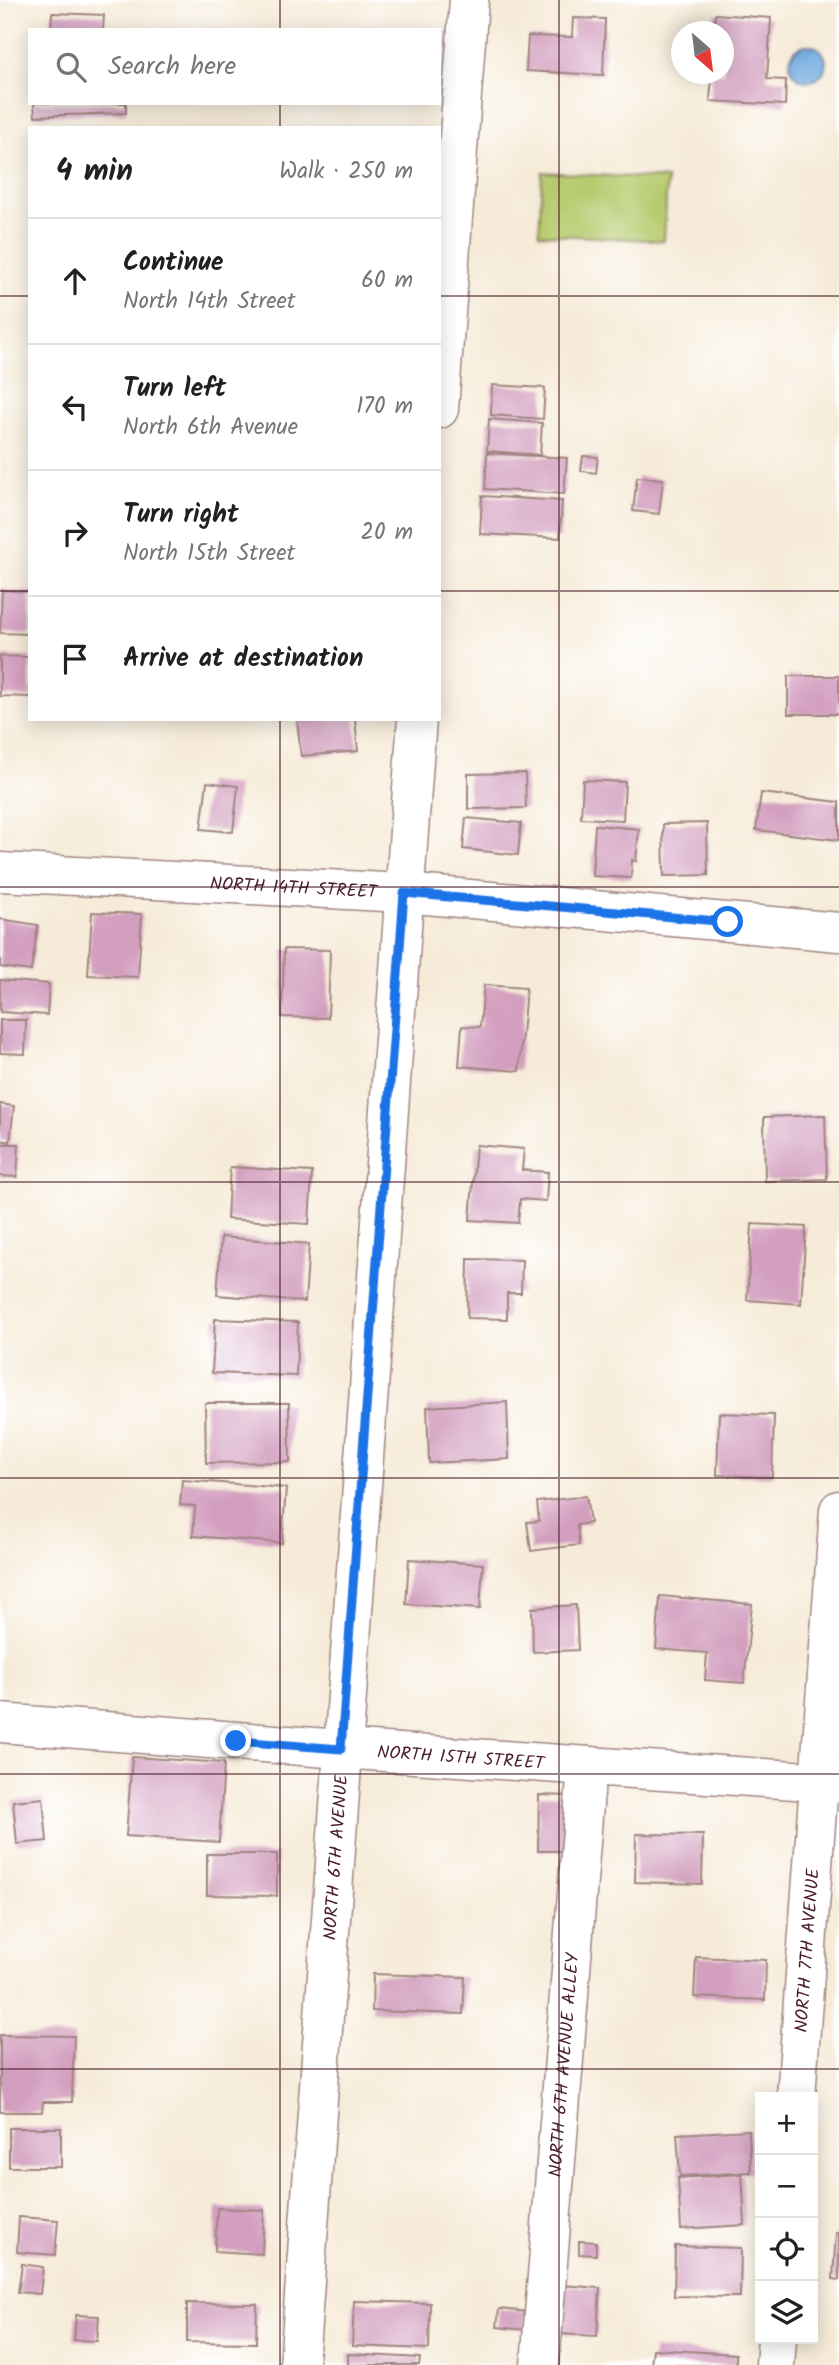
<!DOCTYPE html>
<html lang="en">
<head>
<meta charset="utf-8">
<style>
  body { margin:0; font-family:Kalam,sans-serif; background:#f2f2f2; color:#202124 }
  .controls { position:absolute; right:21px; bottom:21px; display:grid; overflow:hidden; border-radius:0px; box-shadow:0 4px 18px #0003 }
  .controls button { width:63px; height:63px; display:grid; place-items:center; padding:0; border:0; border-bottom:2px solid #e0e0e0; background:#fff; color:#202124; font:35px sans-serif }
  .compass { position:absolute; left:671px; top:21px; width:63px; height:63px; border-radius:50%; background:#fff; box-shadow:0 4px 18px #0003; rotate:152deg }
  .stop { position:absolute; width:21px; height:21px; margin:-16px; border:5px solid #1a73e8; border-radius:50%; background:#fff }
  .stop.end { background:#1a73e8; border-color:#fff; box-shadow:0 2px 7px #0008 }
  .list { margin:0; padding:0; list-style:none }
  h2 { display:flex; justify-content:space-between; align-items:center; height:91px; margin:0; padding:0 28px; font-size:30px }
  h2 small { font-size:23px; font-weight:400; color:#757577 }
  .list li { display:grid; grid-template-columns:46px 1fr auto; gap:21px; align-items:center; box-sizing:border-box; height:126px; padding:0 28px; border-top:2px solid #e0e0e0 }
  .list b { display:block; font-size:26px; white-space:nowrap }
  .list p { margin:0; font-size:23px; white-space:nowrap; color:#757577 }
  .list em { font-size:23px; font-style:normal; color:#757577 }
  .icon { flex:none; width:38px; height:38px; fill:none; stroke:currentColor; stroke-width:2; stroke-linecap:round; stroke-linejoin:round }
  .map { position:relative; flex:none; width:839px; height:2365px; overflow:hidden }
  .search { position:absolute; background:#fff; box-shadow:0 4px 18px #0003; left:28px; top:28px; width:413px; height:77px; display:flex; align-items:center; gap:18px; box-sizing:border-box; padding:0 24px; border-radius:0px; color:#757577; font-size:26px }
  .panel { position:absolute; background:#fff; box-shadow:0 4px 18px #0003; left:28px; top:126px; width:413px; height:595px; border-radius:0px }
  .map>svg:first-child { display:block }
  .grass { fill:#b6ca6d; stroke:#80744c; stroke-width:2 }
  .water { fill:#6ca7dd; stroke:#5b6384; stroke-width:2 }
  .building { fill:#d39fbf }
  .lines { fill:none; stroke-linecap:round; stroke-linejoin:round }
  .minor-casing { stroke:#a08582; stroke-width:41 }
  .minor { stroke:#fff; stroke-width:38 }
  .route { stroke:#1a73e8; stroke-width:9 }
  .grid { fill:none; stroke:#4a1f2b; stroke-width:2; stroke-opacity:0.55 }
  .labels { text-anchor:middle; stroke-width:5; stroke-linejoin:round; paint-order:stroke }
  .street-label { font-size:18px; fill:#4a1f2b; stroke:#fff }
</style>
</head>
<body>
<div class="map">
<svg width="839" height="2365" viewBox="0 0 839 2365">
  <rect width="100%" height="100%" fill="#fff"/>
  <filter id="ink" filterUnits="userSpaceOnUse"><feTurbulence type="fractalNoise" baseFrequency=".0143" numOctaves="2"/><feDisplacementMap in="SourceGraphic" scale="14" xChannelSelector="R" yChannelSelector="G"/><feConvolveMatrix kernelMatrix="1 2 1 2 8 2 1 2 1" color-interpolation-filters="sRGB"/></filter>
  <filter id="wash" filterUnits="userSpaceOnUse"><feTurbulence type="fractalNoise" baseFrequency=".00686" numOctaves="4" result="noise"/><feDisplacementMap in="SourceGraphic" scale="28" xChannelSelector="R" yChannelSelector="G"/><feGaussianBlur stdDeviation="1.57" result="paint"/><feColorMatrix in="noise" values="0 0 0 0 0 0 0 0 0 0 0 0 0 0 0 0 0 1.4 0 .05"/><feComposite in="paint" operator="in"/></filter>
  <g filter="url(#wash)">
    <rect width="100%" height="100%" fill="#f6ebd8"/>
    <!-- grass -->
    <polygon class="grass" points="542,172 667,179 664,241 539,234"/>
    <!-- water -->
    <circle class="water" cx="808" cy="63" r="18"/>
    <g id="blocks">
      <!-- building -->
      <g class="building">
        <polygon points="52,13 104,15 103,30 51,30"/>
        <polygon points="715,14 771,18 767,79 786,80 785,105 710,101 712,74 724,74 724,32 714,32"/>
        <polygon points="573,18 605,19 603,75 526,71 528,36 572,37"/>
        <polygon points="34,103 126,103 126,113 35,116"/>
        <polygon points="492,385 545,388 543,419 491,415"/>
        <polygon points="489,419 542,423 540,455 487,451"/>
        <polygon points="487,453 567,458 564,494 485,489"/>
        <polygon points="583,456 598,457 596,473 581,471"/>
        <polygon points="637,477 663,479 659,514 633,511"/>
        <polygon points="482,496 562,501 560,538 480,534"/>
        <polygon points="2,590 30,592 30,634 0,633"/>
        <polygon points="0,656 30,657 30,697 0,696"/>
        <rect x="788" y="676" width="51" height="38"/>
        <polygon points="297,719 355,719 358,751 301,756"/>
        <polygon points="525,773 526,808 468,809 468,774"/>
        <polygon points="583,780 625,782 623,820 581,818"/>
        <polygon points="207,782 238,786 233,832 201,829"/>
        <polygon points="761,793 839,802 839,840 756,830"/>
        <polygon points="466,818 521,823 518,855 463,849"/>
        <polygon points="707,823 708,875 664,876 663,824"/>
        <polygon points="595,825 639,829 636,861 632,860 631,878 592,876"/>
        <polygon points="92,912 142,914 138,977 88,975"/>
        <polygon points="0,919 38,925 31,971 0,967"/>
        <polygon points="284,949 330,950 328,1018 282,1017"/>
        <polygon points="0,980 49,984 47,1015 0,1012"/>
        <polygon points="484,985 526,988 519,1071 459,1066 462,1026 480,1027"/>
        <polygon points="0,1020 26,1020 25,1054 0,1053"/>
        <polygon points="0,1104 14,1106 10,1142 0,1140"/>
        <polygon points="825,1115 827,1179 765,1181 764,1117"/>
        <polygon points="0,1144 19,1144 17,1177 0,1176"/>
        <polygon points="476,1145 524,1149 522,1170 548,1172 546,1201 520,1199 518,1223 470,1220"/>
        <polygon points="230,1167 312,1172 309,1224 227,1219"/>
        <polygon points="752,1224 806,1227 801,1304 747,1300"/>
        <polygon points="221,1237 309,1244 305,1302 217,1295"/>
        <polygon points="468,1259 522,1260 521,1293 507,1293 507,1319 467,1318"/>
        <polygon points="215,1319 298,1322 296,1376 212,1373"/>
        <polygon points="507,1402 509,1459 429,1463 427,1407"/>
        <polygon points="205,1403 289,1403 290,1462 206,1463"/>
        <polygon points="719,1413 774,1415 772,1477 717,1475"/>
        <polygon points="182,1480 286,1488 282,1543 193,1536 195,1506 180,1505"/>
        <polygon points="586,1496 590,1523 577,1525 579,1545 531,1551 527,1522 539,1521 537,1502"/>
        <polygon points="409,1559 483,1564 480,1609 406,1604"/>
        <polygon points="660,1596 752,1604 744,1683 705,1680 707,1653 656,1649"/>
        <polygon points="576,1605 578,1650 533,1652 532,1608"/>
        <polygon points="132,1757 224,1763 219,1842 126,1836"/>
        <polygon points="539,1795 570,1796 568,1851 538,1851"/>
        <polygon points="43,1798 47,1841 17,1844 13,1801"/>
        <polygon points="636,1834 703,1835 702,1884 635,1882"/>
        <polygon points="207,1854 277,1854 277,1896 207,1895"/>
        <polygon points="696,1957 766,1960 765,2000 694,1997"/>
        <polygon points="373,1974 465,1977 463,2014 372,2011"/>
        <polygon points="0,2035 74,2036 72,2102 43,2102 42,2112 0,2112"/>
        <rect x="9" y="2128" width="52" height="39"/>
        <polygon points="749,2130 751,2172 680,2176 677,2134"/>
        <polygon points="742,2174 745,2225 681,2229 678,2178"/>
        <polygon points="217,2208 264,2210 262,2254 215,2251"/>
        <polygon points="19,2217 58,2220 55,2255 17,2252"/>
        <polygon points="836,2232 839,2232 839,2280 833,2279"/>
        <polygon points="579,2241 596,2242 596,2255 579,2254"/>
        <polygon points="675,2246 741,2248 740,2297 674,2296"/>
        <polygon points="22,2264 43,2267 40,2294 18,2292"/>
        <polygon points="562,2285 600,2288 597,2336 559,2334"/>
        <polygon points="354,2301 430,2303 429,2349 352,2346"/>
        <polygon points="187,2303 257,2304 256,2343 187,2342"/>
        <polygon points="499,2309 528,2312 526,2330 497,2327"/>
        <polygon points="76,2315 99,2316 97,2341 74,2340"/>
        <polygon points="653,2349 736,2354 736,2365 651,2365"/>
        <polygon points="348,2354 420,2358 419,2365 348,2365"/>
      </g>
    </g>
  </g>
  <g filter="url(#ink)">
    <use href="#blocks" fill-opacity="0" stroke="#a08582" stroke-width="2"/>
    <g class="lines">
      <defs>
        <g id="minor">
          <polyline points="439,409 469,0"/>
          <path id="s1" d="M0 872 404 893 839 932"/>
          <path id="s2" d="M0 1723 341 1749 839 1783"/>
          <path id="s3" d="M796 2097 839 1510"/>
          <path id="s4" d="M299 2365 417 719"/>
          <path id="s5" d="M540 2365 587 1766"/>
          <polyline points="775,2365 777,2339"/>
        </g>
      </defs>
      <!-- minor casing -->
      <use href="#minor" class="minor-casing"/>
      <!-- minor -->
      <use href="#minor" class="minor"/>
    </g>
  </g>
  <g class="lines" filter="url(#ink)">
    <!-- route -->
    <polyline class="route" points="236,1741 341,1749 404,893 728,922"/>
  </g>
  <!-- grid -->
  <path class="grid" d="M280 0V30M559 0V2365M280 103V128M0 296H30M439 296H839M0 591H30M439 591H839M280 719V2365M0 887H839M0 1182H839M0 1478H839M0 1774H839M0 2069H839"/>
  <g class="labels">
    <!-- street labels -->
    <g class="street-label">
      <text dy="6" stroke="none"><textPath href="#s1" startOffset="294">NORTH 14TH STREET</textPath></text>
      <text dy="6" stroke="none"><textPath href="#s2" startOffset="462">NORTH 15TH STREET</textPath></text>
      <text dy="6" stroke="none"><textPath href="#s4" startOffset="509">NORTH 6TH AVENUE</textPath></text>
      <text dy="6" stroke="none"><textPath href="#s3" startOffset="147">NORTH 7TH AVENUE</textPath></text>
      <text dy="6" stroke="none"><textPath href="#s5" startOffset="301">NORTH 6TH AVENUE ALLEY</textPath></text>
    </g>
  </g>
</svg>
<div class="controls">
<button>+</button>
<button>−</button>
<button><svg class="icon" aria-label="locate" viewBox="0 0 24 24"><circle cx="12" cy="12" r="6"/><path d="M12 2v4M12 18v4M2 12h4M18 12h4"/></svg></button>
<button><svg class="icon" aria-label="layers" viewBox="0 0 24 24"><path d="M12 4l9 5-9 5-9-5zM3 14l9 5 9-5"/></svg></button>
</div>
<svg class="compass" viewBox="-18 -18 36 36"><path d="M0-13l5 13h-10z" fill="#e53935"/><path d="M0 13l5-13h-10z" fill="#757577"/></svg>
<div class="stop" style="left:728px;top:922px"></div>
<div class="stop end" style="left:236px;top:1741px"></div>
<div class="search"><svg class="icon" aria-label="search" viewBox="0 0 24 24"><circle cx="10" cy="10" r="6"/><path d="M15 15l6 6"/></svg>Search here</div>
<section class="panel">
<h2>4 min<small>Walk · 250 m</small></h2>
<ul class="list">
<li><svg class="icon" aria-label="ahead" viewBox="0 0 24 24"><path d="M12 20V5M6 11l6-6 6 6"/></svg><div><b>Continue</b><p>North 14th Street</p></div><em>60 m</em></li>
<li><svg class="icon" aria-label="left" viewBox="0 0 24 24"><path d="M17 20v-9H6M10 6l-5 5 5 5"/></svg><div><b>Turn left</b><p>North 6th Avenue</p></div><em>170 m</em></li>
<li><svg class="icon" aria-label="right" viewBox="0 0 24 24"><path d="M7 20v-9h11M14 6l5 5-5 5"/></svg><div><b>Turn right</b><p>North 15th Street</p></div><em>20 m</em></li>
<li><svg class="icon" aria-label="arrive" viewBox="0 0 24 24"><path d="M6 21V4h12l-3 4 3 4H6"/></svg><div><b>Arrive at destination</b></div></li>
</ul>
</section>
</div>
</body>
</html>
